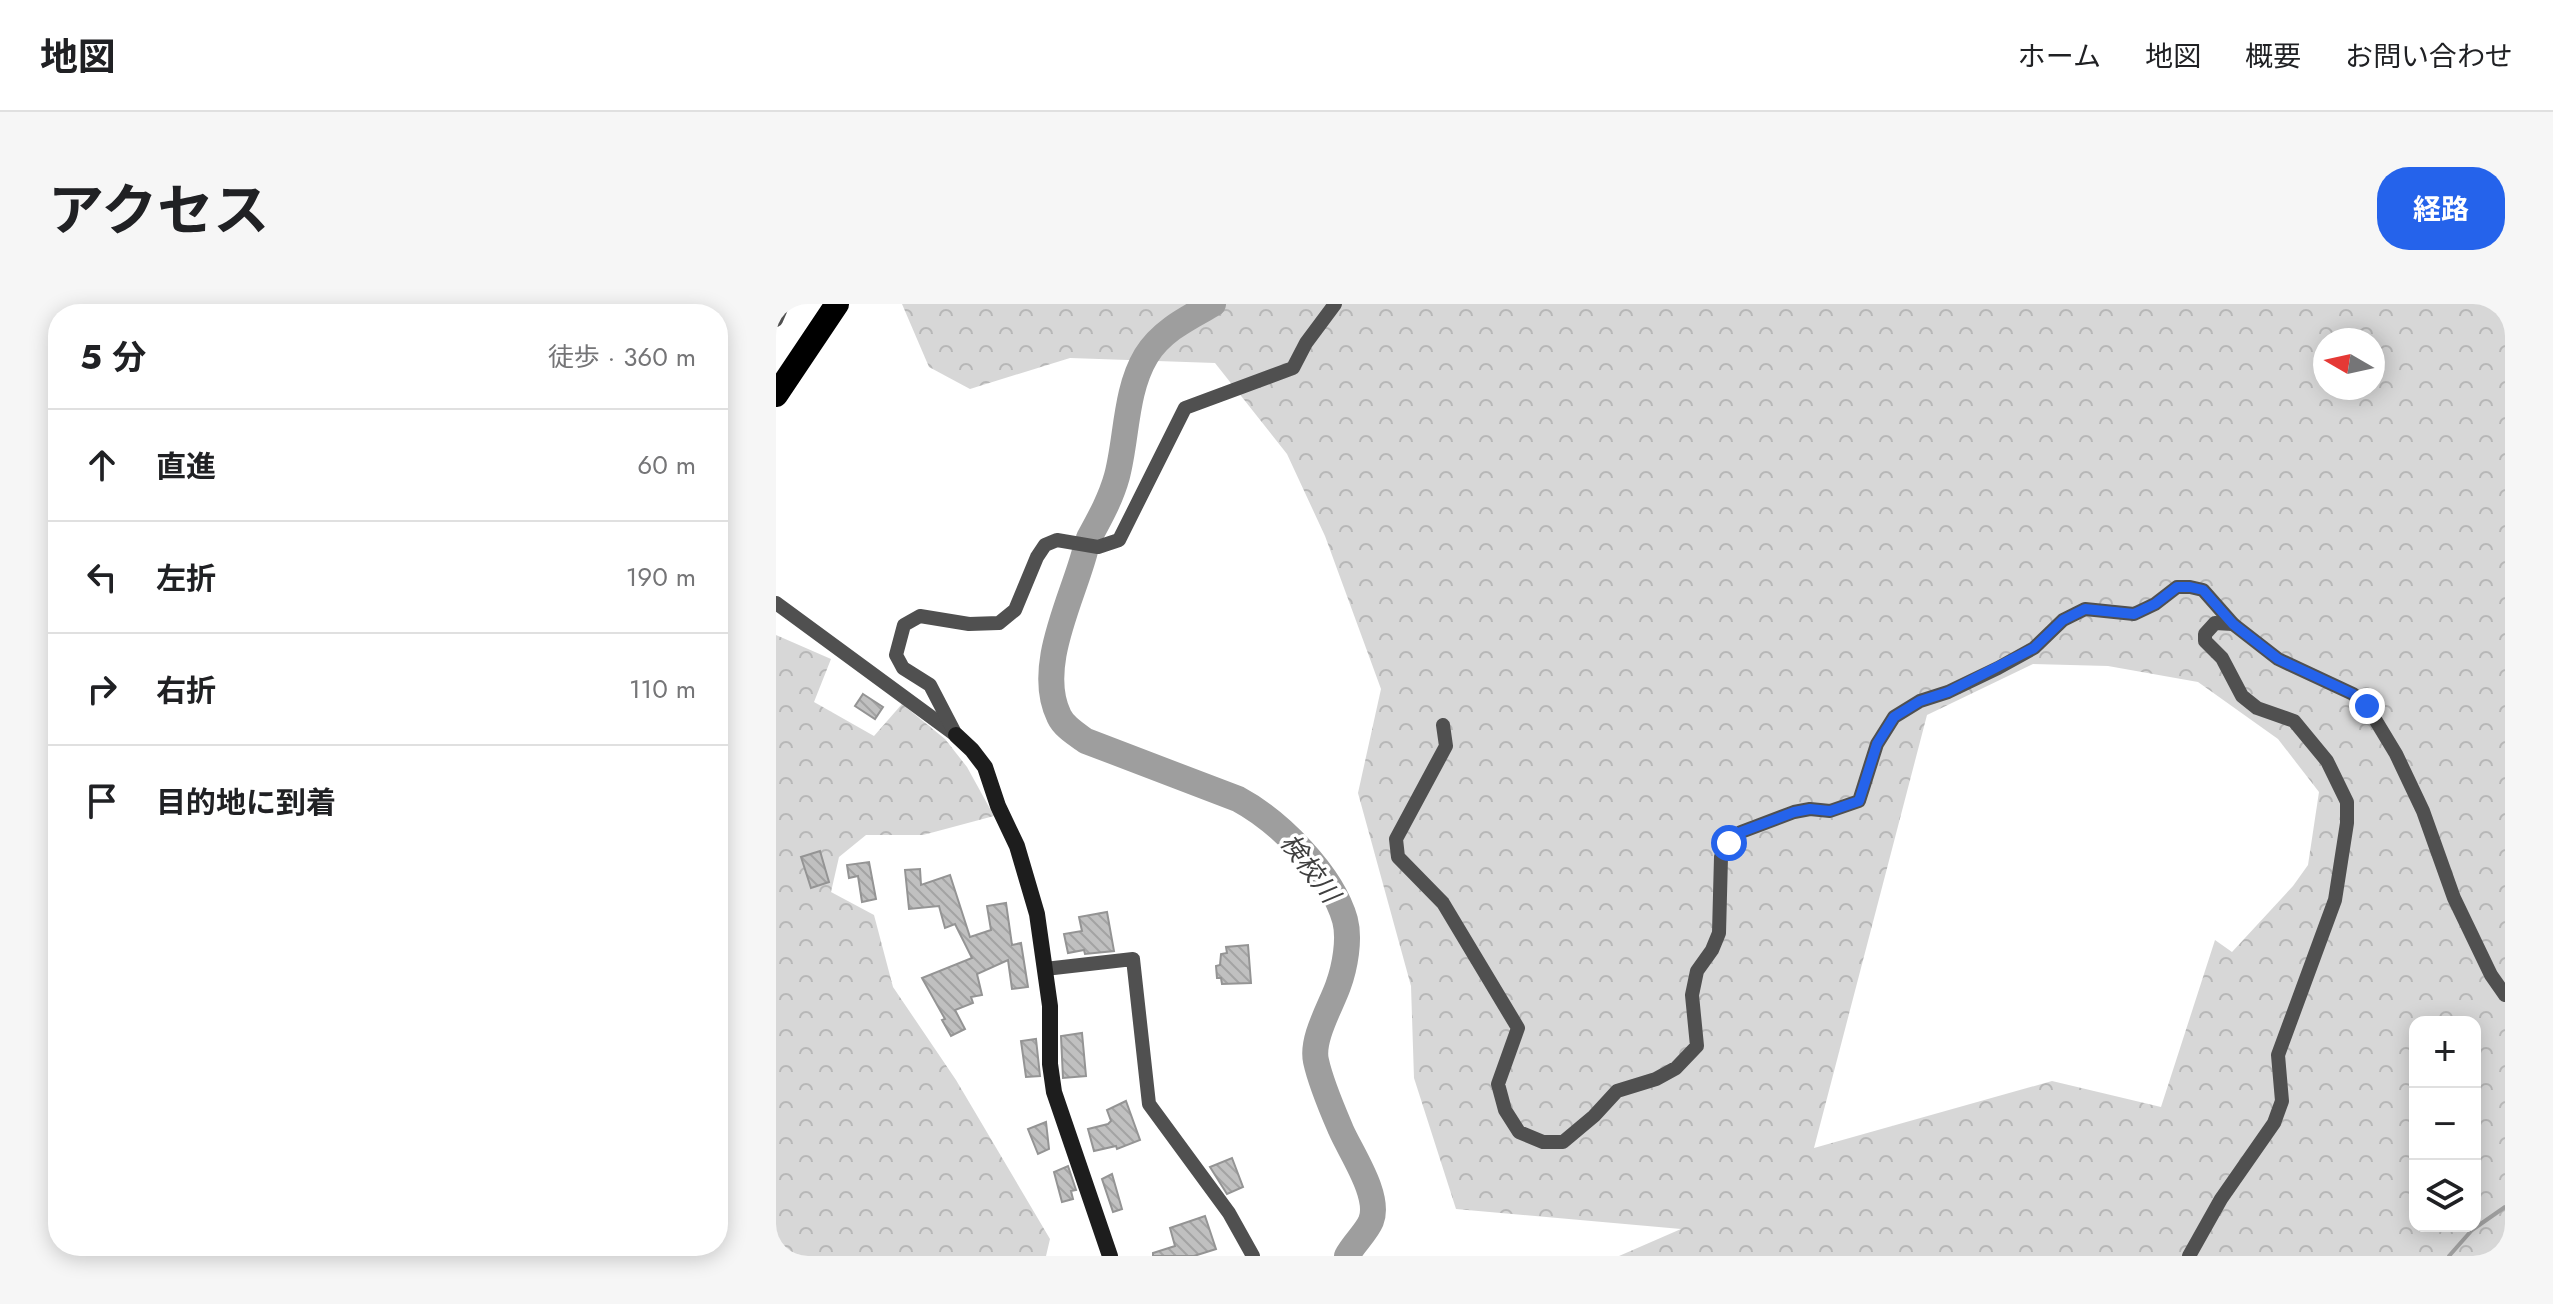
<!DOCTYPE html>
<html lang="ja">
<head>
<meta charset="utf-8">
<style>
  body { margin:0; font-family:Jost,"Noto Sans JP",sans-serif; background:#f6f6f6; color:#202124 }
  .controls { position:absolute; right:24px; bottom:24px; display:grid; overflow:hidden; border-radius:16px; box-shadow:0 4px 20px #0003 }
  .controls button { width:72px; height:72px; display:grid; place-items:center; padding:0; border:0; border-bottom:2px solid #e0e0e0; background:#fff; color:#202124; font:40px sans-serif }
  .compass { position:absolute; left:1537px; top:24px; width:72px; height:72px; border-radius:50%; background:#fff; box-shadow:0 4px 20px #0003; rotate:279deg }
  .stop { position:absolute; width:24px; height:24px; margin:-18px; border:6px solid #2563eb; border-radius:50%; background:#fff }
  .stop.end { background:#2563eb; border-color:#fff; box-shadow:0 2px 8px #0008 }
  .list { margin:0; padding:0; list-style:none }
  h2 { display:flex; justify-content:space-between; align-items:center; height:104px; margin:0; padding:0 32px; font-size:34px }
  h2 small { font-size:26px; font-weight:400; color:#757577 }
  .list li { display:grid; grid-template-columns:52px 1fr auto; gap:24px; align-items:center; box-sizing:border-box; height:112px; padding:0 32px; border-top:2px solid #e0e0e0 }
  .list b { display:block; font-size:30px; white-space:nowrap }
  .list em { font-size:26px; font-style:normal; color:#757577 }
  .icon { flex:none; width:44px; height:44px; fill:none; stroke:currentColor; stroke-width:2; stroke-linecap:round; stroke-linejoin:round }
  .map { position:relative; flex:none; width:1729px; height:952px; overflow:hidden; border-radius:32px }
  header { display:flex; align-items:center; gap:48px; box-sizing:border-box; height:112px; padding:0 40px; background:#fff; border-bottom:2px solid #e0e0e0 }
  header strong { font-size:38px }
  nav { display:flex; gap:44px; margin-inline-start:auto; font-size:28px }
  .intro { display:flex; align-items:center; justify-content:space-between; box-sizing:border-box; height:192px; padding:0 48px }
  h1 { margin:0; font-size:56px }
  .button { padding:20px 36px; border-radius:32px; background:#2563eb; color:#fff; font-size:28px; font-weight:700 }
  main { display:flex; gap:48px; padding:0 48px }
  aside { flex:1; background:#fff; border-radius:32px; box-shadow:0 4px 20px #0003 }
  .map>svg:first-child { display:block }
  .forest { fill:url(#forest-crowns); fill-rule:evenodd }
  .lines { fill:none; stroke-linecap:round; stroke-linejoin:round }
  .stream { stroke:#9e9e9e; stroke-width:4 }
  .river { stroke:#9e9e9e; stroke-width:26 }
  .building { fill:url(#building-back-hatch); stroke:#949494; stroke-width:2 }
  .street { stroke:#505050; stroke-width:14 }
  .secondary { stroke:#1d1d1d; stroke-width:16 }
  .highway { stroke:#000; stroke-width:24 }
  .route { stroke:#2563eb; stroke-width:10 }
  .labels { text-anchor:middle; stroke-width:7; stroke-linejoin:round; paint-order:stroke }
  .water-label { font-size:26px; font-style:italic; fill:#3f3f3f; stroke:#fff }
</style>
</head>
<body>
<header>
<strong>地図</strong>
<nav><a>ホーム</a><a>地図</a><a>概要</a><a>お問い合わせ</a></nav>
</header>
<div class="intro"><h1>アクセス</h1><a class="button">経路</a></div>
<main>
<aside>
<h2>5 分<small>徒歩 · 360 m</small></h2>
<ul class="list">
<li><svg class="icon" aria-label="ahead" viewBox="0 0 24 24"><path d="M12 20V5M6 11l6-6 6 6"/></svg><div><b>直進</b></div><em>60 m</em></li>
<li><svg class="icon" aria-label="left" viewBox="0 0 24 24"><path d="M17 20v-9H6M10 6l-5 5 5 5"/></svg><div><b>左折</b></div><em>190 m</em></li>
<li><svg class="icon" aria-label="right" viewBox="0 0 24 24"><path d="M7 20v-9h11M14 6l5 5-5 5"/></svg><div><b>右折</b></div><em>110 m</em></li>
<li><svg class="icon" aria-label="arrive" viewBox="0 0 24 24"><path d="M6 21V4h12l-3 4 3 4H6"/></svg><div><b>目的地に到着</b></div></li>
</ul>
</aside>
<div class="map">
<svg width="1729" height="952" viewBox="0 0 1729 952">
  <defs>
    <pattern id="forest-crowns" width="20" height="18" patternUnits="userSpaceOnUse" patternTransform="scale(2)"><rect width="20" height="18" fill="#d7d7d7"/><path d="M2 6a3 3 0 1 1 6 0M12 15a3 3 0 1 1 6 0" fill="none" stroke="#b7b7b7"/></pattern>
    <pattern id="building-back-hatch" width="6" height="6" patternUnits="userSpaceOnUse" patternTransform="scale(2)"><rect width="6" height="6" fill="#c0c0c0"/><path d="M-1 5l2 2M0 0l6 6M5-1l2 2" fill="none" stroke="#a3a3a3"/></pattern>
  </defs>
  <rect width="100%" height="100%" fill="#fff"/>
  <!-- forest -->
  <g class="forest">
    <path d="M126 0H1729V952H843L905 925 680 905 638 774 635 682 582 489 605 385 549 232 511 150 439 59 294 54 194 85 153 63ZM1549 36H1597V84H1549ZM1257 360 1332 362 1422 378 1502 435 1543 488 1532 561 1517 582 1456 648 1439 636 1385 803 1276 777 1038 844 1151 411ZM1639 718H1699V922H1639Z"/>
    <polygon points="0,331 55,355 38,398 98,432 126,400 169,435 191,463 218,512 147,531 90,531 63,553 55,588 98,611 117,683 180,776 274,935 270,952 0,952"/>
  </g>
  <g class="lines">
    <!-- stream -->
    <polyline class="stream" points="1673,952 1696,926 1729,903"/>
    <!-- river -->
    <g class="river">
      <path d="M313 234C324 214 335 194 341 172 351 134 349 87 370 52 385 27 412 14 437 0"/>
      <path d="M309 247C297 294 259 363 283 412 288 423 300 430 310 437L462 495C503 517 556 570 569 616 574 635 569 663 562 682 555 702 535 735 540 757 545 780 556 805 565 826 575 849 605 892 595 917 590 929 577 940 571 952"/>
    </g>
  </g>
  <!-- building -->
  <g class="building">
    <polygon points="87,390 107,403 99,415 79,402"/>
    <polygon points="44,547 53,578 35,584 25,553"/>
    <polygon points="93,558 100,595 86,598 82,572 73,574 71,561"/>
    <polygon points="144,565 145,581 174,571 194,633 215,626 211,602 230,599 236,641 245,639 252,683 236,685 232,656 201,670 206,691 195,693 197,699 179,706 189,725 175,732 166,716 169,715 146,674 196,654 179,620 169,624 163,602 133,605 129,566"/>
    <polygon points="331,608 338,647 309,650 308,646 292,649 288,630 306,627 303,613"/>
    <polygon points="472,641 475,679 446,680 445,674 441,674 440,662 444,661 445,650 451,649 450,643"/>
    <polygon points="306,729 310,772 287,774 285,732"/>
    <polygon points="260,735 264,772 250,773 245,737"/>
    <polygon points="350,797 364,836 341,845 340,842 318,847 312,825 332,820 335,817 331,806"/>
    <polygon points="270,818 273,845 262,850 252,825"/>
    <polygon points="456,854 467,883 451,890 434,863"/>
    <polygon points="292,862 300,886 295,887 297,895 286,898 278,868"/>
    <polygon points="336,870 346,905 337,908 326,875"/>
    <polygon points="429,912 440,945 418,952 377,952 377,949 399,942 394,924"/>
  </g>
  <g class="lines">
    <!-- street -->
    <g class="street">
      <polyline points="0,16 7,0"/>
      <polyline points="0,299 177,429"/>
      <polyline points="667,421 670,442 620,535 622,553 667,599 742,724 722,780 729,806 743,828 767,838 787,838 818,812 841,787 880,775 900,764 921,742 916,691 921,667 936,646 943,629 945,553 953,539 965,528 1018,508 1034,505 1054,507 1083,497 1101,440 1118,413 1144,397 1172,388 1222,364 1258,344 1287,316 1309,305 1358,310 1379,300 1401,283 1414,283 1427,286 1457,320 1502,355 1577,390 1591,402 1620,450 1647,507 1678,594 1715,671 1729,691"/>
      <polyline points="180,431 154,381 127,364 120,351 128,321 144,312 193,320 223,319 239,306 261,253 269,241 281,236 322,243 343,236 409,104 517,64 530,39 559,0"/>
      <polyline points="269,665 357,655 373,800 453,909 477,952"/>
      <polyline points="1413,952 1445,895 1498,819 1506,797 1502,751 1559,596 1571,519 1571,498 1551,457 1518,417 1481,404 1466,392 1446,354 1429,337 1429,330 1439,319 1457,320"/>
    </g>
    <!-- secondary -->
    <polyline class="secondary" points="180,431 196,446 209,463 222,502 241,542 261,610 274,702 274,760 278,788 334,952"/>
    <!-- highway -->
    <polyline class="highway" points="0,91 61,0"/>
  </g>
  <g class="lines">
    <!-- route -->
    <polyline class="route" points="953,539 965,528 1018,508 1034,505 1054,507 1083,497 1101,440 1118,413 1144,397 1172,388 1258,344 1287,316 1309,305 1358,310 1379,300 1401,283 1414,283 1427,286 1457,320 1502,355 1577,390 1591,402"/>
  </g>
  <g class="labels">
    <!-- water labels -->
    <g class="water-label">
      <text transform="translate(534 564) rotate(53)" y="9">検校川</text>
    </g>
  </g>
</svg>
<div class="controls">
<button>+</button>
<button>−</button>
<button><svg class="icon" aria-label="layers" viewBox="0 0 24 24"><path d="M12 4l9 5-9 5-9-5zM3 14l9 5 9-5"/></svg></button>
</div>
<svg class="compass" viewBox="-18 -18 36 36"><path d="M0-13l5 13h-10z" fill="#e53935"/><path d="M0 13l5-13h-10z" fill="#757577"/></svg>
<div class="stop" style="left:953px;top:539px"></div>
<div class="stop end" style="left:1591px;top:402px"></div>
</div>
</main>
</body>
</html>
